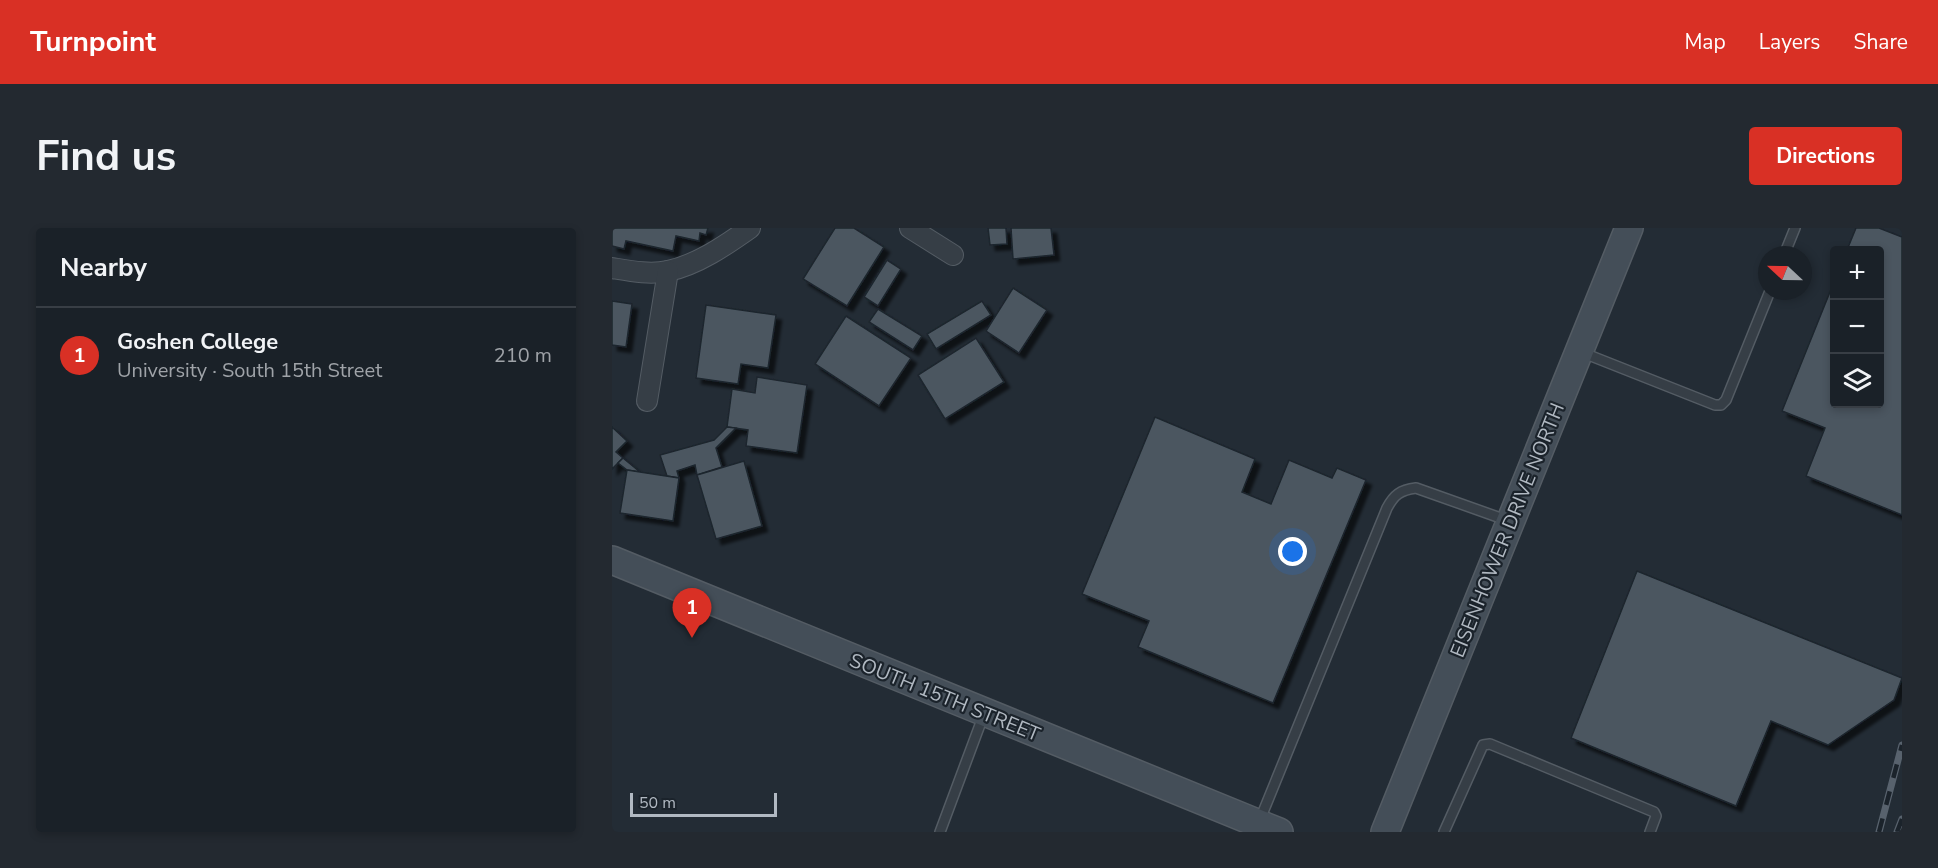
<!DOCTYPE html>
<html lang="en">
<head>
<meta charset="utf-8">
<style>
  body { margin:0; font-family:"Nunito Sans",sans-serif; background:#232930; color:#f1f3f6 }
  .controls { position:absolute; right:18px; top:18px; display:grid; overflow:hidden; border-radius:6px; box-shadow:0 3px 9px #0003 }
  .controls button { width:54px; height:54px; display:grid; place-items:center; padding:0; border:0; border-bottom:2px solid #383e45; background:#1a2128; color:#f1f3f6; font:30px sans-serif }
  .compass { position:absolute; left:1146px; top:18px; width:54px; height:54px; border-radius:50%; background:#1a2128; box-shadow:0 3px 9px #0003; rotate:292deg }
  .scale { position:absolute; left:18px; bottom:15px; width:147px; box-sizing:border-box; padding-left:6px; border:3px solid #b1b9c2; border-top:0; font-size:16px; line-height:21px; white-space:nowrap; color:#b1b9c2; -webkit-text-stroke:4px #1b232b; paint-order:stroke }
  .you { position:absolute; left:681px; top:324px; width:21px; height:21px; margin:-15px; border:4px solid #fff; border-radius:50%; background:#1a73e8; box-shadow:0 0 0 9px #1a73e833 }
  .badge { display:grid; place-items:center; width:39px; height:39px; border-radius:50%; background:#d93025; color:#fff; font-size:20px; font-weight:700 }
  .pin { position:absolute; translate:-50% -50px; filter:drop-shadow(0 2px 3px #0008) }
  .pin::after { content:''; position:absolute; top:32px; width:21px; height:18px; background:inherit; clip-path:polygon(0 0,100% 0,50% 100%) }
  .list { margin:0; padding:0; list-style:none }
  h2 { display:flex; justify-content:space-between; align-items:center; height:78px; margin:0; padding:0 24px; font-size:26px }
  h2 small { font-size:20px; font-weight:400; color:#9fa3a8 }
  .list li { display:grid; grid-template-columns:39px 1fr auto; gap:18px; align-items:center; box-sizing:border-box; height:96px; padding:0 24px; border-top:2px solid #383e45 }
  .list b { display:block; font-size:22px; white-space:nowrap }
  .list p { margin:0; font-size:20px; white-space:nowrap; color:#9fa3a8 }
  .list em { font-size:20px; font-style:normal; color:#9fa3a8 }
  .icon { flex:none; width:33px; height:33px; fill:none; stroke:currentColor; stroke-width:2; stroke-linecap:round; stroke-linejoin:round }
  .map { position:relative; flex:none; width:1290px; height:604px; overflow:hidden; border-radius:6px }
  header { display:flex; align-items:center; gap:36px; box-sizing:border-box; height:84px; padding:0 30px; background:#d93025; color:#fff }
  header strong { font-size:28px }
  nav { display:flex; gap:33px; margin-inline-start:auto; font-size:21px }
  .intro { display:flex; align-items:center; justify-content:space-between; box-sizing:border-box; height:144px; padding:0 36px }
  h1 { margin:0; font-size:42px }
  .button { padding:15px 27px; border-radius:6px; background:#d93025; color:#fff; font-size:21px; font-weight:700 }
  main { display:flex; gap:36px; padding:0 36px }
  aside { flex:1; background:#1a2128; border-radius:6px; box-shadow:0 3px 9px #0003 }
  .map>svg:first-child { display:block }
  .building { fill:#4b5761; stroke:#1d252d; stroke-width:1.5; filter:url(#shadow) }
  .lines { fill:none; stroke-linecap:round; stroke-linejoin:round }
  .lane-casing { stroke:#545c64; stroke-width:12 }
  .street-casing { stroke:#545c64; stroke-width:22 }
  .secondary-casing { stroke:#545c64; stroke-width:30 }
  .lane { stroke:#363e46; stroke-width:9 }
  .street { stroke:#363e46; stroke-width:20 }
  .secondary { stroke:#444e58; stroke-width:27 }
  .rail-casing { stroke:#58626d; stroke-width:7 }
  .rail { stroke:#1b232b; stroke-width:4.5; stroke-dasharray:14; stroke-linecap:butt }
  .labels { text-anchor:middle; stroke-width:4.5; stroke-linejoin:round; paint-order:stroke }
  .street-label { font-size:20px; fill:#b1b9c2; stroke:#1b232b }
</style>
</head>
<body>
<header>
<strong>Turnpoint</strong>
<nav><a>Map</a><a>Layers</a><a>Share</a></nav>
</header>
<div class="intro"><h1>Find us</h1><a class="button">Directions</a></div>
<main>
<aside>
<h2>Nearby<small></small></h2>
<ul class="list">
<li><span class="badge">1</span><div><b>Goshen College</b><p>University · South 15th Street</p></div><em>210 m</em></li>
</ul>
</aside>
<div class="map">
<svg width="1290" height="604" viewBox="0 0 1290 604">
  <defs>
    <filter id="shadow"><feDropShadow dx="5.5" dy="5.5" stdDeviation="1.5" flood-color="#0009"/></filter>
  </defs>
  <rect width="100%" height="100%" fill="#232c35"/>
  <!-- building -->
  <g class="building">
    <polygon points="0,0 96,0 94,7 88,5 87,13 64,8 61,23 14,13 12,21 0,18"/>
    <polygon points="223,0 242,0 272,19 235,78 191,51"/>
    <polygon points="376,0 394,0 395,16 378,17"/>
    <polygon points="399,0 439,0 442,27 401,31"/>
    <polygon points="1244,0 1267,0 1290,9 1290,287 1194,248 1213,200 1170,183 1222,54 1222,176 1268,176 1268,22 1235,22"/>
    <polygon points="275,32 289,41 266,78 252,69"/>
    <polygon points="401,60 435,82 407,125 374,103"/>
    <polygon points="0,73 20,76 14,119 0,117"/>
    <polygon points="370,73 379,87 324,121 315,106"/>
    <polygon points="94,77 164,87 156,140 129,136 126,156 84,150"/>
    <polygon points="266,81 310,108 301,122 257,94"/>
    <polygon points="234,88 299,130 267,178 203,136"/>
    <polygon points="364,110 392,154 333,191 306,147"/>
    <polygon points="145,149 195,157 185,225 134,218 136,202 115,199 120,161 143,165"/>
    <polygon points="543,189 643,231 630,264 659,276 677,232 720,250 725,240 754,252 661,475 526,419 537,393 470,366"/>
    <polygon points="0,199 15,213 4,224 11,230 0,241"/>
    <polygon points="115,199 124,200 104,220 110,239 85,247 83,237 65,243 67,250 55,248 48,227 102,212"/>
    <polygon points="11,230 28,244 15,242 6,235"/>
    <polygon points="132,233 150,298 104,311 85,247"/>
    <polygon points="15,242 67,250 61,293 8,285"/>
    <polygon points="1025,343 1290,450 1282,472 1216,517 1159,493 1124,578 959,510"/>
  </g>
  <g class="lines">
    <defs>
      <g id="lane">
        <polyline points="1172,27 1183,0"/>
        <polyline points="969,124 1103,177 1109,177 1114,172 1158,63"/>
        <path d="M647 594 775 280C782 267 788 262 804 260L897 293"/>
        <polyline points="328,604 372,486"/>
        <polyline points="832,604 871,517 878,516 1042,584 1044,588 1038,604"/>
      </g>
      <g id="street">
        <polyline points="298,0 341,27"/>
        <path d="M0 40C18 43 38 47 56 43 85 37 114 17 138 0"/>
        <polyline points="35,173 56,43"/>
      </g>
      <g id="secondary">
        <polyline points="0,332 667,604"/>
        <polyline points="773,604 1017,0"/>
      </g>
    </defs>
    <!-- lane casing -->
    <use href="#lane" class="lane-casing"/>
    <!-- street casing -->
    <use href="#street" class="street-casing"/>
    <!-- secondary casing -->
    <use href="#secondary" class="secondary-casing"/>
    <!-- lane -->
    <use href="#lane" class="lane"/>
    <!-- street -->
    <use href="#street" class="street"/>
    <!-- secondary -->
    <use href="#secondary" class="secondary"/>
    <defs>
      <g id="rail">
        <polyline points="1267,604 1290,517"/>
        <polyline points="1285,604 1290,591"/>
      </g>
    </defs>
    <!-- rail casing -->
    <use href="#rail" class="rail-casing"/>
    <!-- rail -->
    <use href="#rail" class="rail"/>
  </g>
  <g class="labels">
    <!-- street labels -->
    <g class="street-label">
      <text transform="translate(895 302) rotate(-68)" y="7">EISENHOWER DRIVE NORTH</text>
      <text transform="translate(333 469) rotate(22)" y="7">SOUTH 15TH STREET</text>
    </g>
  </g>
</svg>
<div class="controls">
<button>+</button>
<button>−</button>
<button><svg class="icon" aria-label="layers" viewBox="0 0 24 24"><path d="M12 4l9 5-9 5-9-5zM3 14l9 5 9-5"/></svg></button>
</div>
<svg class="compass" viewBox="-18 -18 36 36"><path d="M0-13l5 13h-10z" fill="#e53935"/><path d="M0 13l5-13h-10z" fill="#9fa3a8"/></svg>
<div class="scale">50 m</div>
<div class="you"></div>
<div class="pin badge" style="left:80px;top:410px">1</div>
</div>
</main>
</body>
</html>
